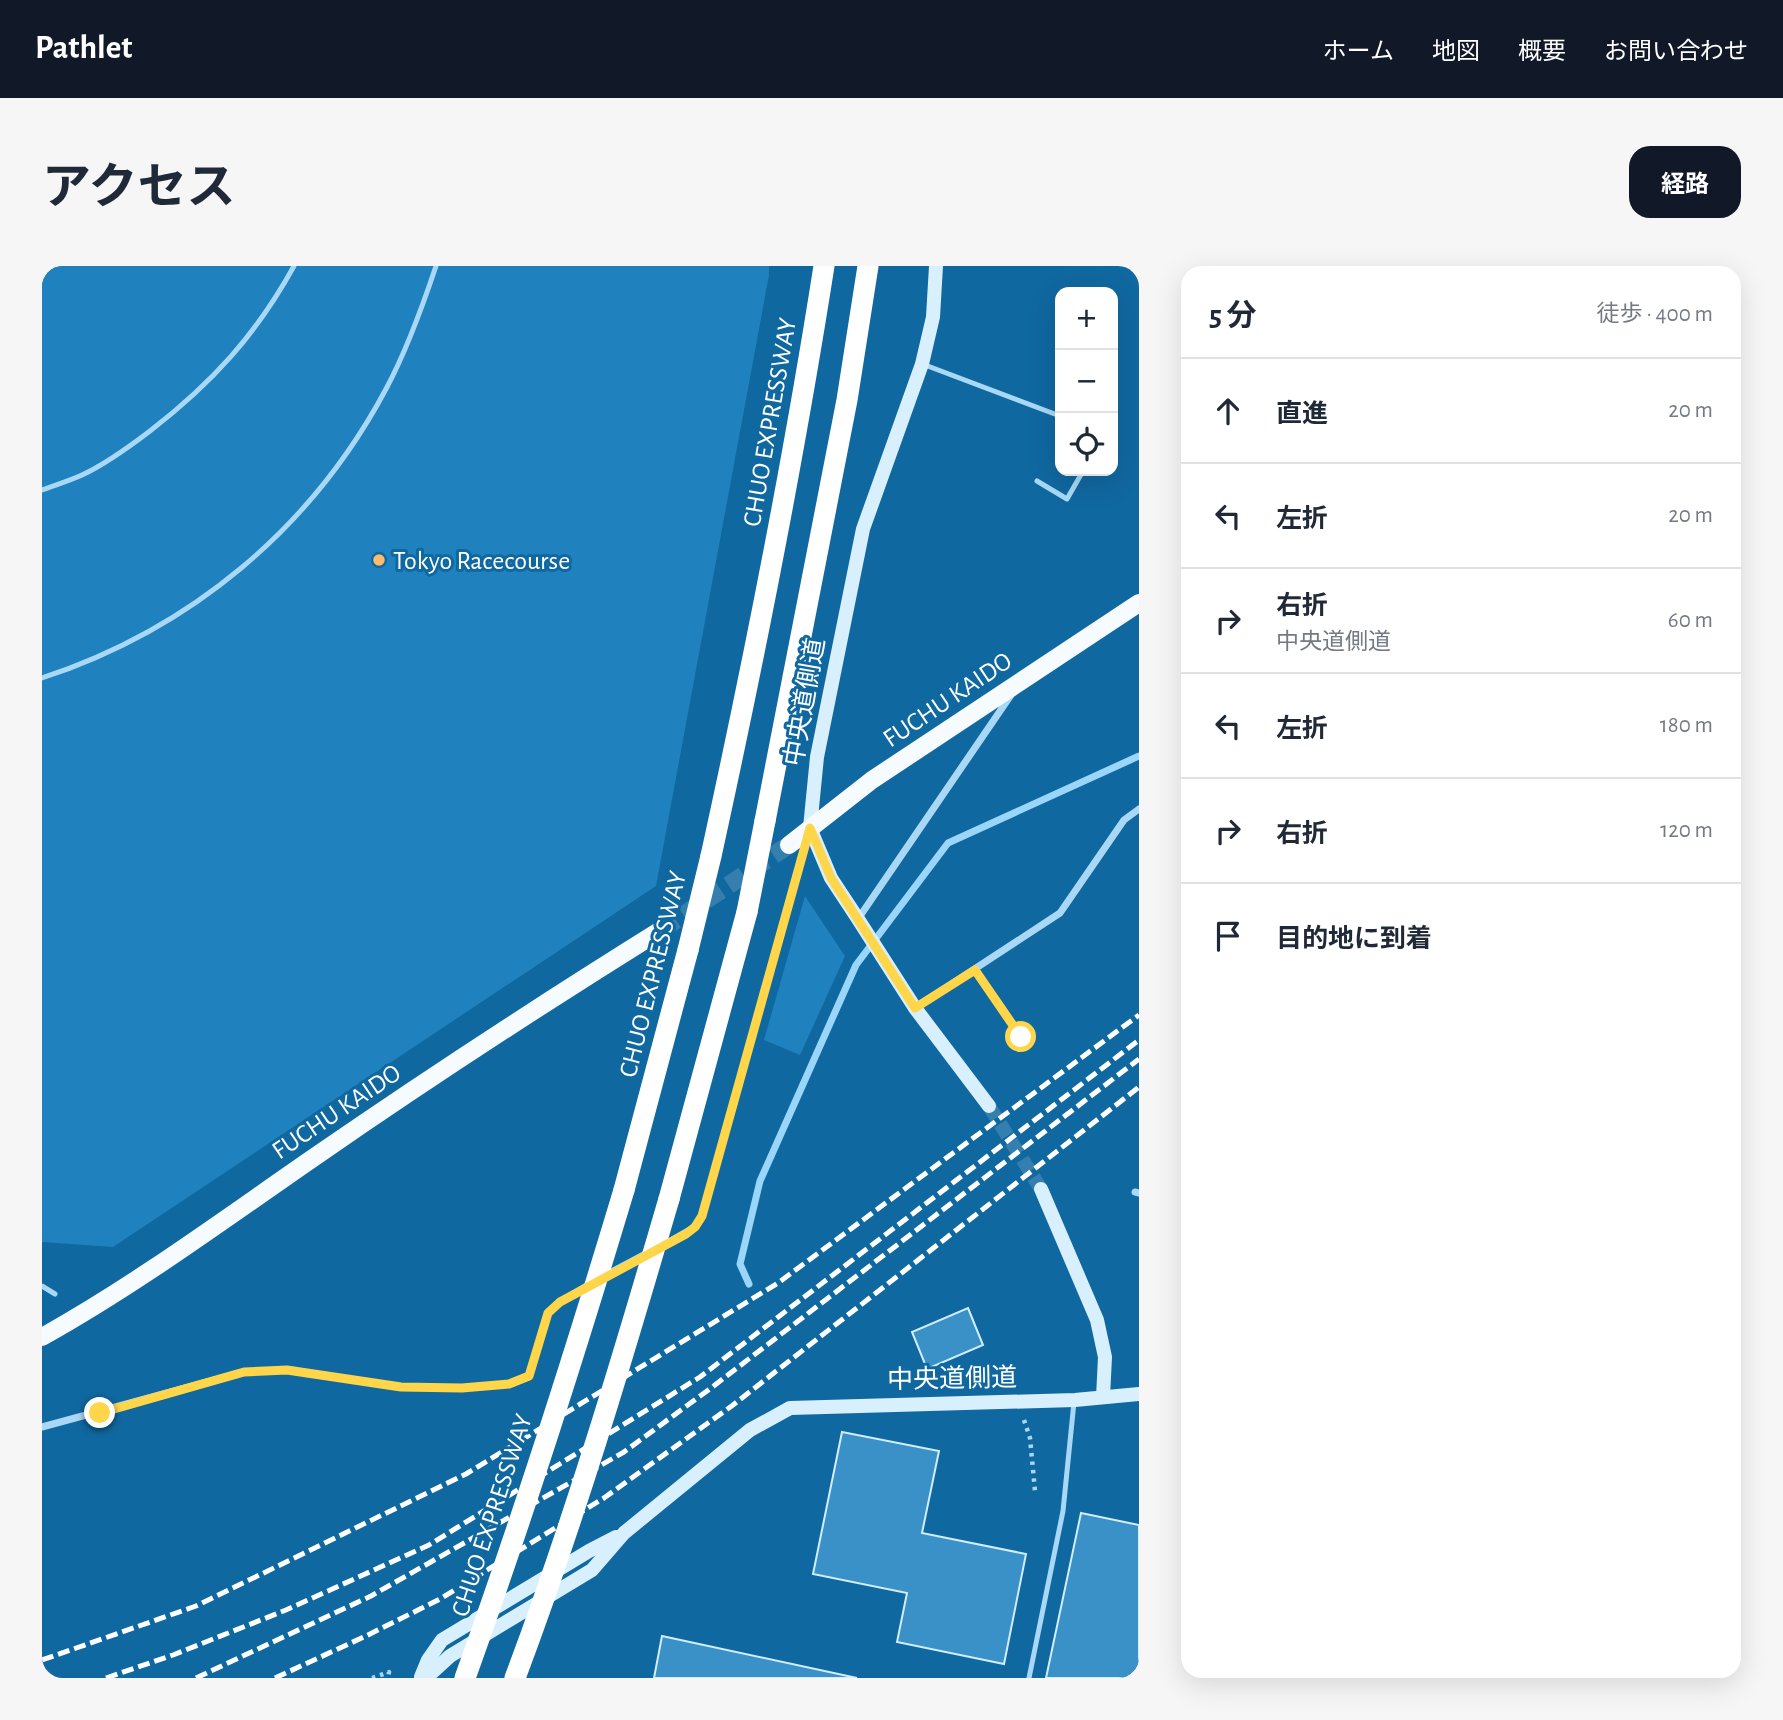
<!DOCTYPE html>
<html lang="ja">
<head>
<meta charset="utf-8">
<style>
  body { margin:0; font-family:"Alegreya Sans","Noto Sans JP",sans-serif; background:#f6f6f7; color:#1f2937 }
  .controls { position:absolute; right:21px; top:21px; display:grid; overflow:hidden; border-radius:14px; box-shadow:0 7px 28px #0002 }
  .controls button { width:63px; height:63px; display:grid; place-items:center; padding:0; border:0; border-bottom:2px solid #e0e1e3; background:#fff; color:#1f2937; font:35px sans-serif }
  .stop { position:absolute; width:21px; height:21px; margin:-16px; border:5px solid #ffd54a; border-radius:50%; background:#fff }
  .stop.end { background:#ffd54a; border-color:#fff; box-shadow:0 2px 7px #0008 }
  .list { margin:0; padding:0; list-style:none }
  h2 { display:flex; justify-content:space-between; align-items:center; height:91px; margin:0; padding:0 28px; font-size:30px }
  h2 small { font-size:23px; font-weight:400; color:#747a83 }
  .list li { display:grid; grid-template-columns:46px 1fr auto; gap:21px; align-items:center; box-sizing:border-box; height:105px; padding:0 28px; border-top:2px solid #e0e1e3 }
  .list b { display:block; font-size:26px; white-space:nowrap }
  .list p { margin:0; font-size:23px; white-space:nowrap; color:#747a83 }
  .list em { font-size:23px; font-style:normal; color:#747a83 }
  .icon { flex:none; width:38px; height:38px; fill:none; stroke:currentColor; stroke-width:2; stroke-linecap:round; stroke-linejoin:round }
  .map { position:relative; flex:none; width:1097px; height:1412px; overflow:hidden; border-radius:21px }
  header { display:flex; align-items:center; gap:42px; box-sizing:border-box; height:98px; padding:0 35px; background:#111827; color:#fff }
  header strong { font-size:33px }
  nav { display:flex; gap:38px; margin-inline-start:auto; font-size:24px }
  .intro { display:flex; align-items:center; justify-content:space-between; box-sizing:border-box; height:168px; padding:0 42px }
  h1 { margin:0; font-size:49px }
  .button { padding:18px 32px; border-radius:21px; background:#111827; color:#fff; font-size:24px; font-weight:700 }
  main { display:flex; gap:42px; padding:0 42px }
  aside { flex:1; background:#fff; border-radius:21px; box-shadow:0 7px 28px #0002 }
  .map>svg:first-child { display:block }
  .green { fill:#1f81bd }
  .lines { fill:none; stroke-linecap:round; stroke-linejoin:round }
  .stream { stroke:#99d6f9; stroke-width:7 }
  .building { fill:#3991c7; stroke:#d1edfe; stroke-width:2 }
  .secondary-tunnel { stroke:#347fae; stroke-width:14; stroke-dasharray:14 7; stroke-linecap:butt }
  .primary-tunnel { stroke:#347fae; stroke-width:18; stroke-dasharray:18 9; stroke-linecap:butt }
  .path { stroke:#a8d8f5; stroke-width:4.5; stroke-dasharray:3.5 5; stroke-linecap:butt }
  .lane { stroke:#a8d8f5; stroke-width:5 }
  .street { stroke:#a8d8f5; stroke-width:7 }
  .secondary { stroke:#d8effe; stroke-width:14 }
  .primary { stroke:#f6fbff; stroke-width:18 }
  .highway { stroke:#fff; stroke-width:21 }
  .rail { stroke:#fff; stroke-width:5; stroke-dasharray:12 5; stroke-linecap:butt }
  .highway-bridge { stroke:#fff; stroke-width:21 }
  .route { stroke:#ffd54a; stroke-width:9 }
  .poi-dot { fill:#ffbb6c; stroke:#1068a0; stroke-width:2.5 }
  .labels { text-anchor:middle; stroke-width:6; stroke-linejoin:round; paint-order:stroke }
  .street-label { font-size:26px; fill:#fff; stroke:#1068a0 }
  .poi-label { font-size:26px; fill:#fff; stroke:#1068a0; text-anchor:start }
</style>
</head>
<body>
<header>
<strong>Pathlet</strong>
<nav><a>ホーム</a><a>地図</a><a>概要</a><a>お問い合わせ</a></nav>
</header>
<div class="intro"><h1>アクセス</h1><a class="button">経路</a></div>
<main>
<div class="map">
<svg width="1097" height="1412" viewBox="0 0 1097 1412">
  <rect width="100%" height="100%" fill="#1068a0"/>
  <!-- green -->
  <g class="green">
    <polygon points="0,0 727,0 727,9 614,620 71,981 0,976"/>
    <polygon points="763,630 803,690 758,789 722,774"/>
  </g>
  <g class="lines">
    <!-- stream -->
    <polyline class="stream" points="707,1018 698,998 718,915 814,699 906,577 1097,490"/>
  </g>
  <!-- building -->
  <g class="building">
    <polygon points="926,1042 941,1079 885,1103 870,1066"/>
    <polygon points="800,1166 897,1185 880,1267 984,1288 962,1398 855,1376 865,1327 771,1308"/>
    <polygon points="1039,1247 1097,1259 1097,1412 1004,1412"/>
    <polygon points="620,1370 815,1412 612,1412"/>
  </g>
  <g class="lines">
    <!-- secondary-tunnel -->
    <polyline class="secondary-tunnel" points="947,840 999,923"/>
    <!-- primary-tunnel -->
    <polyline class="primary-tunnel" points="619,664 747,579"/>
    <!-- path -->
    <g class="path">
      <polyline points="982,1154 988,1172 993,1225"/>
      <polyline points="330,1412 347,1406 346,1412"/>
    </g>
    <!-- lane -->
    <g class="lane">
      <polyline points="883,99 1018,150"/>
      <polyline points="995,215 1025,233 1041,205"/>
      <path d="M0 224C13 219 27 215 40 209 64 198 87 181 108 165 170 117 214 69 252 0"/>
      <path d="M0 412C149 363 270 262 344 123 365 84 380 42 394 0"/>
      <polyline points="0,1020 13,1028"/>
      <polyline points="987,1412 1021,1245 1032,1136"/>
    </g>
    <!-- street -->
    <g class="street">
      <polyline points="816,653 969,429"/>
      <polyline points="933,704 979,771"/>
      <polyline points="873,742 1018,647 1082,554 1097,543"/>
      <polyline points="1093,926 1097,927"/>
      <polyline points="618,981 653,961 660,950 766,568"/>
      <polyline points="562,1010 607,986"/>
      <polyline points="0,1161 202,1106 245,1104 359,1121 420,1122 467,1118 487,1110 506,1047 518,1036 548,1018"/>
    </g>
    <!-- secondary -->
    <g class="secondary">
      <polyline points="894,0 891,51 880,98 821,263 775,491 768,562 789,612 816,653 873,742 947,840"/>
      <polyline points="999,923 1055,1054 1063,1091 1061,1131"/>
      <polyline points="379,1411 386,1394 400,1374 547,1285 574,1271"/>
      <polyline points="384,1412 408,1390 550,1304 582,1267 708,1164 748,1142 1033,1134 1097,1128"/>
    </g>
    <!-- primary -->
    <g class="primary">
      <polyline points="747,579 830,514 1097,337"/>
      <path d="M0 1071C95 1018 184 952 274 890 387 812 502 737 619 664"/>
    </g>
    <!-- highway -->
    <g class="highway">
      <polyline points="723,555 805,134 826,0"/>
      <path d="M669 590C712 394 751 198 782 0"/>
      <polyline points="582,924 646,684"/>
      <polyline points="627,933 705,646"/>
    </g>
    <!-- rail -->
    <g class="rail">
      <polyline points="0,1394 154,1340 424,1208 736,1017 1097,749"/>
      <polyline points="64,1412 131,1389 244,1344 387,1279 658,1111 1097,774"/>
      <polyline points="154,1412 329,1330 582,1186 669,1122 1097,793"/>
      <polyline points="233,1412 324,1370 398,1333 562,1232 691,1139 1097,821"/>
    </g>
    <!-- highway-bridge -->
    <g class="highway-bridge">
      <polyline points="705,646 723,555"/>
      <polyline points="646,684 669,590"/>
      <path d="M423 1412C481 1251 533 1087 582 924"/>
      <path d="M473 1412C532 1255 580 1094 627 933"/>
    </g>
  </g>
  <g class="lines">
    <!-- route -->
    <polyline class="route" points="58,1147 202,1106 245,1104 359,1121 420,1122 467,1118 487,1110 506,1047 518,1036 644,968 653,961 660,950 768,562 789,612 873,742 933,704 979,771"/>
  </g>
  <!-- markers -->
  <circle class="poi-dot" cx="337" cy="294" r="7"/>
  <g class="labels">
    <!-- street labels -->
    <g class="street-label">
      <text transform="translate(727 156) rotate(-80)" y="9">CHUO EXPRESSWAY</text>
      <text transform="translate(905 433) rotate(-34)" y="9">FUCHU KAIDO</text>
      <text transform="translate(762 436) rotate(-80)" y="9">中央道側道</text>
      <text transform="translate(610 708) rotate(-76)" y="9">CHUO EXPRESSWAY</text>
      <text transform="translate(294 845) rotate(-34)" y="9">FUCHU KAIDO</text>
      <text transform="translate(910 1112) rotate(-1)" y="9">中央道側道</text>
      <text transform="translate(449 1249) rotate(-72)" y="9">CHUO EXPRESSWAY</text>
    </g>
    <!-- poi labels -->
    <g class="poi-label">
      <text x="351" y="303">Tokyo Racecourse</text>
    </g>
  </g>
</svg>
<div class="controls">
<button>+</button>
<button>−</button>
<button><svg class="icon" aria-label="locate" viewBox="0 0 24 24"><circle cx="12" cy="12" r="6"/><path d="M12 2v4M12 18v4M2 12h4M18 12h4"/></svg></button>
</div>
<div class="stop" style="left:979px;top:771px"></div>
<div class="stop end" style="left:58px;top:1147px"></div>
</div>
<aside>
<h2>5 分<small>徒歩 · 400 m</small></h2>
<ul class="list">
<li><svg class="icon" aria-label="ahead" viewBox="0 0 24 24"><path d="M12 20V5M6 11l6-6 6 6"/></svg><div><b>直進</b></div><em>20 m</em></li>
<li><svg class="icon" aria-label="left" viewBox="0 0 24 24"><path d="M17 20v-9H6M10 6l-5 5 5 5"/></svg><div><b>左折</b></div><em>20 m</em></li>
<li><svg class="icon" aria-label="right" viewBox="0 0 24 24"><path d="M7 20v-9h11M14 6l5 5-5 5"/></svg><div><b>右折</b><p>中央道側道</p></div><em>60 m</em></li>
<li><svg class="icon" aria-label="left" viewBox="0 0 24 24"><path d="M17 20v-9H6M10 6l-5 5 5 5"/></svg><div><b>左折</b></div><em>180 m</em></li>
<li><svg class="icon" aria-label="right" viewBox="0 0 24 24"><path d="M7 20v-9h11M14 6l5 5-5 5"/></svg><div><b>右折</b></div><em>120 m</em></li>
<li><svg class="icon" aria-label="arrive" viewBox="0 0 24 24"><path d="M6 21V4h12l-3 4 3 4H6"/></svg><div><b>目的地に到着</b></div></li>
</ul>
</aside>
</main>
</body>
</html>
